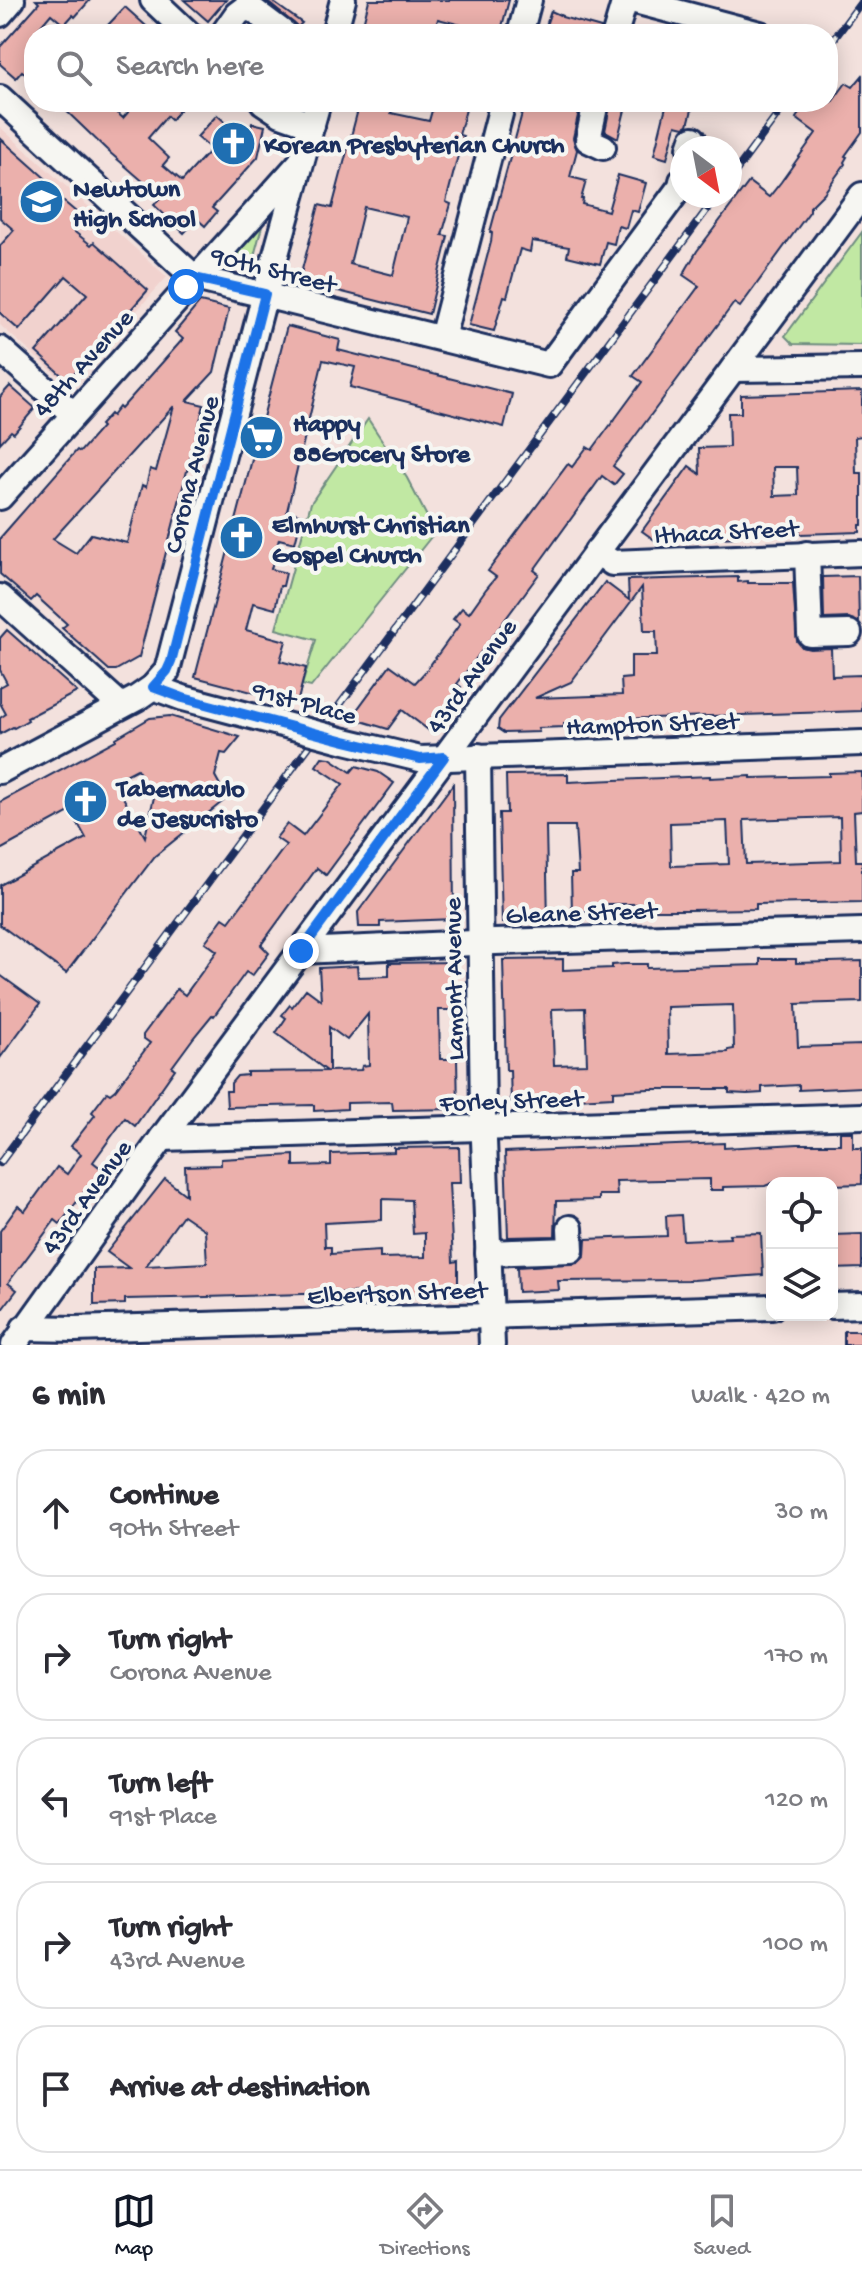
<!DOCTYPE html>
<html lang="en">
<head>
<meta charset="utf-8">
<style>
  body { margin:0; font-family:"Gochi Hand",sans-serif; background:#f7f7f7; color:#2b2b33 }
  .controls { position:absolute; right:24px; bottom:24px; display:grid; overflow:hidden; border-radius:16px; box-shadow:0 4px 20px #0003 }
  .controls button { width:72px; height:72px; display:grid; place-items:center; padding:0; border:0; border-bottom:2px solid #e1e1e2; background:#fff; color:#2b2b33; font:40px sans-serif }
  .compass { position:absolute; left:670px; top:136px; width:72px; height:72px; border-radius:50%; background:#fff; box-shadow:0 4px 20px #0003; rotate:148deg }
  .stop { position:absolute; width:24px; height:24px; margin:-18px; border:6px solid #1a73e8; border-radius:50%; background:#fff }
  .stop.end { background:#1a73e8; border-color:#fff; box-shadow:0 2px 8px #0008 }
  .list { margin:0; padding:0; list-style:none }
  h2 { display:flex; justify-content:space-between; align-items:center; height:104px; margin:0; padding:0 32px; font-size:34px }
  h2 small { font-size:26px; font-weight:400; color:#7c7c81 }
  .list li { display:grid; grid-template-columns:52px 1fr auto; gap:24px; align-items:center; box-sizing:border-box; height:128px; margin:0 16px 16px; padding:0 16px; border:2px solid #e1e1e2; border-radius:32px }
  .list b { display:block; font-size:30px; white-space:nowrap }
  .list p { margin:0; font-size:26px; white-space:nowrap; color:#7c7c81 }
  .list em { font-size:26px; font-style:normal; color:#7c7c81 }
  .icon { flex:none; width:44px; height:44px; fill:none; stroke:currentColor; stroke-width:2; stroke-linecap:round; stroke-linejoin:round }
  .map { position:relative; flex:none; width:862px; height:1345px; overflow:hidden }
  .search { position:absolute; background:#fff; box-shadow:0 4px 20px #0003; left:24px; right:24px; top:24px; height:88px; display:flex; align-items:center; gap:20px; box-sizing:border-box; padding:0 28px; border-radius:32px; color:#7c7c81; font-size:30px }
  .sheet { height:824px; background:#fff }
  nav { display:flex; justify-content:space-around; align-items:center; box-sizing:border-box; height:112px; border-top:2px solid #e1e1e2; background:#fff; font-size:22px; color:#7c7c81 }
  nav a { display:grid; justify-items:center; gap:4px }
  nav .on { color:#111827 }
  .map>svg:first-child { display:block }
  .built { fill:#f1d2ce }
  .green { fill:#c1e8a3; stroke:#6e8c80; stroke-width:2 }
  .building { fill:#ebb0ac; stroke:#1b2f5e; stroke-width:2; fill-rule:evenodd }
  .lines { fill:none; stroke-linecap:round; stroke-linejoin:round }
  .minor-casing { stroke:#1b2f5e; stroke-width:30 }
  .minor { stroke:#f6f6f2; stroke-width:24 }
  .rail-casing { stroke:#1b2f5e; stroke-width:8 }
  .rail { stroke:#f6f6f2; stroke-width:5; stroke-dasharray:15; stroke-linecap:butt }
  .minor-bridge-casing { stroke:#1b2f5e; stroke-width:30; stroke-linecap:butt }
  .minor-bridge { stroke:#f6f6f2; stroke-width:24 }
  .route { stroke:#1a73e8; stroke-width:10 }
  .labels { text-anchor:middle; stroke-width:8; stroke-linejoin:round; paint-order:stroke }
  .poi-label { font-size:26px; font-weight:bold; fill:#1b2f5e; stroke:#f6f6f2; text-anchor:start }
  .street-label { font-size:26px; fill:#1b2f5e; stroke:#f6f6f2 }
</style>
</head>
<body>
<div class="map">
<svg width="862" height="1345" viewBox="0 0 862 1345">
  <rect width="100%" height="100%" fill="#f3e1dd"/>
  <filter id="ink" filterUnits="userSpaceOnUse"><feTurbulence type="fractalNoise" baseFrequency=".0125" numOctaves="2"/><feDisplacementMap in="SourceGraphic" scale="16" xChannelSelector="R" yChannelSelector="G"/><feConvolveMatrix kernelMatrix="1 2 1 2 8 2 1 2 1" color-interpolation-filters="sRGB"/></filter>
  <g filter="url(#ink)">
    <!-- built -->
    <polygon class="built" points="0,127 167,277 69,386 0,325"/>
    <!-- green -->
    <g class="green">
      <polygon points="264,219 250,271 226,261"/>
      <polygon points="862,232 862,345 793,344 785,336"/>
      <polygon points="368,419 407,478 435,532 311,687 302,685 316,640 276,629 311,503"/>
    </g>
    <!-- building -->
    <g class="building">
      <polygon points="36,0 90,0 75,17 73,15 64,25 51,14 34,34 34,81 22,71 16,78 0,64 0,47 39,3"/>
      <polygon points="184,0 226,0 208,21"/>
      <polygon points="265,0 270,0 302,23 298,27"/>
      <polygon points="369,0 509,0 500,34 485,34 485,31 438,19 434,34 386,34 362,28"/>
      <polygon points="125,7 155,34 118,34 108,25"/>
      <polygon points="551,11 562,16 562,17 601,28 600,34 543,34"/>
      <polygon points="862,76 862,132 845,156 847,157 844,162 845,164 824,193 810,207 810,211 740,307 734,303 613,466 623,474 614,485 602,476 534,570 539,574 457,684 461,687 456,694 458,696 431,732 402,710 388,729 351,718 390,665 415,683 425,672 460,624 453,619 462,608 469,613 486,589 496,577 488,571 568,464 572,467 587,447 592,450 642,382 633,376 699,286 683,275 697,251 749,182 769,197 781,182 816,133 796,118 807,102 832,102 846,83 853,87"/>
      <polygon points="57,102 105,102 123,118 137,102 186,102 171,120 167,116 148,138 169,158 163,165 182,181 211,149 197,137 217,115 248,143 252,123 265,126 258,157 212,208 217,212 205,226 197,219 184,233 154,205 161,197 108,151"/>
      <path d="M360 102H394L391 113 429 121 433 107 439 108 441 102H468L459 135 463 136 446 202 451 204 442 235 448 236 429 314 299 281 319 205 332 208ZM364 207 407 217 393 275 350 264Z"/>
      <polygon points="525,102 581,102 573,138 577,150 570,177 586,181 581,199 583,199 582,204 608,211 618,175 646,183 638,212 631,210 626,228 618,226 614,244 606,242 600,264 567,256 569,247 532,241 530,252 520,249 507,297 504,296 494,331 469,325 491,242 492,233 490,232"/>
      <polygon points="611,102 627,102 618,138 605,131"/>
      <polygon points="667,102 694,102 688,125 684,127 676,125 667,159 654,155"/>
      <polygon points="0,138 54,186 50,190 82,217 71,229 91,245 94,242 148,290 68,381 36,352 87,294 66,276 19,330 0,313 0,246 14,230 0,218"/>
      <path d="M200 302 229 309 214 372 187 401 204 405 139 657 116 670H109L62 628 67 624 36 596 31 601 0 574V538L77 450 80 452 102 427 100 425 110 414 112 416 119 407 121 409 183 339 175 332ZM174 406 156 471 150 469 146 487 142 485 127 543 91 534 76 553 53 539Z"/>
      <polygon points="287,326 340,340 338,350 512,394 504,427 350,387 355,367 323,360 287,511 302,515 295,543 279,539 271,569 286,573 283,586 280,586 275,609 253,603 246,630 286,641 280,661 306,668 297,704 195,677"/>
      <polygon points="10,386 35,408 14,433 11,431 0,443 0,397"/>
      <path d="M862 391V436L855 437 856 473H862V525H860V532L800 534 799 528 744 529 736 530 737 537 656 541 642 531 689 466 700 474 699 448 729 447 728 413H741V395ZM773 467H797L798 495 774 496Z"/>
      <polygon points="858,576 859,623 849,618 824,619 823,577"/>
      <path d="M738 577V582L748 581V583H793L797 641 802 647 810 649 831 648 832 676 862 675V711L621 719V722L564 724V727L538 728 539 732 504 733 498 729 499 720 605 582 629 600 628 580ZM642 587 644 631H656L657 656H631V678L621 679 622 695 535 698 571 682Z"/>
      <polygon points="7,630 77,692 27,718 28,720 14,728 13,727 0,734 0,718 6,714 0,703 0,687 7,683 0,670 0,638"/>
      <path d="M170 716 240 737 226 754 221 753 215 776 227 798 155 856 66 973 0 925V885L86 838 71 811 0 850V802L116 740V738L150 718ZM137 769 154 797 145 837 114 781Z"/>
      <polygon points="322,757 330,758 351,772 356,766 378,772 394,783 326,875 317,868 261,945 269,953 252,976 246,972 214,1016 212,1015 194,1037 172,1067 175,1069 135,1126 125,1118 93,1162 103,1170 93,1184 91,1183 60,1224 55,1220 8,1283 17,1290 0,1312 0,1231 18,1206 25,1211 57,1167 67,1174 81,1154 71,1146 95,1115 92,1112 107,1092 110,1094 115,1090 150,1043 143,1038 143,1035 177,989 185,995 217,951 205,942 223,918 229,922 286,845 276,838 287,824 303,836 343,784 316,766"/>
      <path d="M862 772V811L854 812 856 861H862V902L756 904V909L689 910H648L647 904H607L608 911 572 912 571 873H578L575 826H546L548 922 502 923 499 813H507L506 775 568 774V782L710 776V778L751 776V778L829 776V773ZM840 817 841 861 746 864 744 820ZM727 821 729 864 671 866 670 823Z"/>
      <polygon points="453,784 454,919 380,922 380,927 359,927 358,912"/>
      <path d="M563 959V970L612 968V965L625 964H647V968L760 965V959H796V963L862 961V1002L796 1004 798 1047 862 1045V1087L799 1090V1085L762 1087V1093L747 1094 729 1093V1089H649L613 1091V1097L577 1099V1101L511 1102 510 1070H506L503 960ZM733 1005 734 1049 728 1050V1052L668 1054 667 1007ZM585 1008 587 1064 554 1065 552 1009Z"/>
      <path d="M454 962 455 1010H439L440 1059H457L458 1109 393 1110 392 1102 347 1103V1109L314 1111V1105L227 1107 226 1091H231V1083L237 1076 247 1075V1072L327 1071 276 1033 286 1018 282 1015 290 1005 292 1007 306 989 321 1000 319 968 357 966 358 977 389 976V963ZM368 1014 369 1065 362 1066 361 1070 329 1071V1027L347 1040Z"/>
      <polygon points="0,975 40,1004 0,1058"/>
      <polygon points="840,1132 853,1132 853,1148 862,1148 862,1184 832,1185 825,1182 775,1182 765,1186 723,1187 723,1190 710,1190 710,1179 616,1181 617,1195 599,1195 599,1200 556,1201 555,1236 508,1237 505,1152 724,1143 724,1148 798,1144 840,1144"/>
      <path d="M459 1147 460 1183H449L453 1262 458 1261V1294L391 1296V1292H370L172 1298 125 1299V1304L94 1305V1269L129 1268 107 1252 165 1179 186 1195 185 1166 221 1165V1159L294 1155V1166L331 1165V1154L394 1152V1148ZM382 1199 411 1200 413 1234 425 1233V1257L380 1258V1251L331 1254V1247H325L324 1223 382 1220ZM183 1215 205 1230 207 1263 146 1266Z"/>
      <polygon points="681,1215 683,1240 730,1238 729,1234 761,1233 763,1275 693,1280 558,1281 559,1290 518,1292 517,1267 578,1263 585,1256 586,1239 667,1236 666,1216"/>
      <polygon points="862,1234 862,1268 832,1269 832,1235"/>
      <rect x="844" y="1331" width="18" height="14"/>
    </g>
    <g class="lines">
      <defs>
        <g id="minor">
          <polyline points="153,0 189,34"/>
          <polyline points="631,0 760,34"/>
          <polyline points="0,14 12,0"/>
          <polyline points="223,34 237,14 245,8 253,10 285,34"/>
          <polyline points="334,34 343,0"/>
          <polyline points="520,34 529,0"/>
          <polyline points="615,34 625,0"/>
          <polyline points="0,98 195,278 549,365 681,186 682,181"/>
          <polyline points="263,102 281,114 312,125"/>
          <polyline points="596,102 588,140 603,147"/>
          <polyline points="690,148 693,139"/>
          <polyline points="442,338 503,102"/>
          <polyline points="0,349 73,414"/>
          <polyline points="733,369 862,367"/>
          <polyline points="0,497 299,164"/>
          <polyline points="597,551 612,563 862,553"/>
          <polyline points="807,554 810,634 849,633"/>
          <polyline points="0,597 121,706"/>
          <polyline points="153,687 183,698 293,727"/>
          <polyline points="345,741 420,759 862,743"/>
          <polyline points="478,756 483,1115 492,1345"/>
          <polyline points="0,771 137,698 153,687 167,671 265,294 318,102"/>
          <polyline points="301,951 495,942 862,931"/>
          <polyline points="162,1138 862,1116"/>
          <polyline points="488,1253 571,1250 570,1228"/>
          <polyline points="832,1306 862,1305"/>
          <polyline points="24,1328 75,1329 772,1307"/>
          <polyline points="14,1345 162,1138 862,195"/>
        </g>
      </defs>
      <!-- minor casing -->
      <use href="#minor" class="minor-casing"/>
      <!-- minor -->
      <use href="#minor" class="minor"/>
      <defs>
        <g id="rail">
          <polyline points="828,47 862,1"/>
          <polyline points="730,179 787,102"/>
          <polyline points="0,1163 717,196"/>
        </g>
      </defs>
      <!-- rail casing -->
      <use href="#rail" class="rail-casing"/>
      <!-- rail -->
      <use href="#rail" class="rail"/>
      <defs>
        <polyline id="minor-bridge" points="293,727 345,741"/>
      </defs>
      <!-- minor-bridge casing -->
      <use href="#minor-bridge" class="minor-bridge-casing"/>
      <!-- minor-bridge -->
      <use href="#minor-bridge" class="minor-bridge"/>
    </g>
  </g>
  <g class="lines" filter="url(#ink)">
    <!-- route -->
    <polyline class="route" points="186,287 195,278 265,294 171,662 167,671 153,687 183,698 345,741 420,759 444,757 301,951"/>
  </g>
  <!-- icons -->
  <defs>
    <symbol id="church-disc" viewBox="-11 -11 22 22"><circle r="9.5" fill="#1f6fb2" stroke="#f6f6f2"/><path d="M-1.2-6h2.4v3.5h3.3v2.4h-3.3V6h-2.4V-.1h-3.3v-2.4h3.3Z" fill="#fff"/></symbol>
    <symbol id="school-disc" viewBox="-11 -11 22 22"><circle r="9.5" fill="#1f6fb2" stroke="#f6f6f2"/><path d="M0-5L7-2L0 1L-7-2ZM-4 1L0 2.5L4 1V4Q0 6-4 4Z" fill="#fff"/></symbol>
    <symbol id="supermarket-disc" viewBox="-11 -11 22 22"><circle r="9.5" fill="#1f6fb2" stroke="#f6f6f2"/><path d="M-6-5.5h2.5l.6 2H6L4.5 2H-2.5L-4.4-4H-6ZM-1.5 3.2a1.3 1.3 0 1 0 .1 0ZM3 3.2a1.3 1.3 0 1 0 .1 0Z" fill="#fff"/></symbol>
  </defs>
  <g fill-rule="evenodd">
    <use href="#church-disc" x="208" y="118" width="51" height="51"/>
    <use href="#school-disc" x="16" y="176" width="51" height="51"/>
    <use href="#supermarket-disc" x="236" y="412" width="51" height="51"/>
    <use href="#church-disc" x="216" y="512" width="51" height="51"/>
    <use href="#church-disc" x="60" y="776" width="51" height="51"/>
  </g>
  <g class="labels">
    <!-- poi labels -->
    <g class="poi-label">
      <text x="264" y="152">Korean Presbyterian Church</text>
      <text x="73" y="196">Newtown<tspan x="73" dy="30">High School</tspan></text>
      <text x="293" y="431">Happy<tspan x="293" dy="30">88Grocery Store</tspan></text>
      <text x="272" y="532">Elmhurst Christian<tspan x="272" dy="30">Gospel Church</tspan></text>
      <text x="117" y="796">Tabernaculo<tspan x="117" dy="30">de Jesucristo</tspan></text>
    </g>
    <!-- street labels -->
    <g class="street-label">
      <text transform="translate(274 268) rotate(14)" y="9">90th Street</text>
      <text transform="translate(82 362) rotate(-48)" y="9">48th Avenue</text>
      <text transform="translate(190 474) rotate(-76)" y="9">Corona Avenue</text>
      <text transform="translate(726 530) rotate(-3)" y="9">Ithaca Street</text>
      <text transform="translate(470 675) rotate(-54)" y="9">43rd Avenue</text>
      <text transform="translate(305 701) rotate(15)" y="9">91st Place</text>
      <text transform="translate(652 722) rotate(-2)" y="9">Hampton Street</text>
      <text transform="translate(581 911) rotate(-2)" y="9">Gleane Street</text>
      <text transform="translate(452 979) rotate(-91)" y="9">Lamont Avenue</text>
      <text transform="translate(511 1099) rotate(-2)" y="9">Forley Street</text>
      <text transform="translate(85 1196) rotate(-54)" y="9">43rd Avenue</text>
      <text transform="translate(397 1291) rotate(-2)" y="9">Elbertson Street</text>
    </g>
  </g>
</svg>
<div class="controls">
<button><svg class="icon" aria-label="locate" viewBox="0 0 24 24"><circle cx="12" cy="12" r="6"/><path d="M12 2v4M12 18v4M2 12h4M18 12h4"/></svg></button>
<button><svg class="icon" aria-label="layers" viewBox="0 0 24 24"><path d="M12 4l9 5-9 5-9-5zM3 14l9 5 9-5"/></svg></button>
</div>
<svg class="compass" viewBox="-18 -18 36 36"><path d="M0-13l5 13h-10z" fill="#e53935"/><path d="M0 13l5-13h-10z" fill="#7c7c81"/></svg>
<div class="stop" style="left:186px;top:287px"></div>
<div class="stop end" style="left:301px;top:951px"></div>
<div class="search"><svg class="icon" aria-label="search" viewBox="0 0 24 24"><circle cx="10" cy="10" r="6"/><path d="M15 15l6 6"/></svg>Search here</div>
</div>
<section class="sheet">
<h2>6 min<small>Walk · 420 m</small></h2>
<ul class="list">
<li><svg class="icon" aria-label="ahead" viewBox="0 0 24 24"><path d="M12 20V5M6 11l6-6 6 6"/></svg><div><b>Continue</b><p>90th Street</p></div><em>30 m</em></li>
<li><svg class="icon" aria-label="right" viewBox="0 0 24 24"><path d="M7 20v-9h11M14 6l5 5-5 5"/></svg><div><b>Turn right</b><p>Corona Avenue</p></div><em>170 m</em></li>
<li><svg class="icon" aria-label="left" viewBox="0 0 24 24"><path d="M17 20v-9H6M10 6l-5 5 5 5"/></svg><div><b>Turn left</b><p>91st Place</p></div><em>120 m</em></li>
<li><svg class="icon" aria-label="right" viewBox="0 0 24 24"><path d="M7 20v-9h11M14 6l5 5-5 5"/></svg><div><b>Turn right</b><p>43rd Avenue</p></div><em>100 m</em></li>
<li><svg class="icon" aria-label="arrive" viewBox="0 0 24 24"><path d="M6 21V4h12l-3 4 3 4H6"/></svg><div><b>Arrive at destination</b></div></li>
</ul>
</section>
<nav>
<a class="on"><svg class="icon" aria-label="map" viewBox="0 0 24 24"><path d="M3 6l6-2 6 2 6-2v14l-6 2-6-2-6 2zM9 4v14M15 6v14"/></svg>Map</a>
<a><svg class="icon" aria-label="directions" viewBox="0 0 24 24"><path d="M12 3l9 9-9 9-9-9zM9 14v-3h6M13 9l2 2-2 2"/></svg>Directions</a>
<a><svg class="icon" aria-label="saved" viewBox="0 0 24 24"><path d="M7 4h10v16l-5-4-5 4z"/></svg>Saved</a>
</nav>
</body>
</html>
